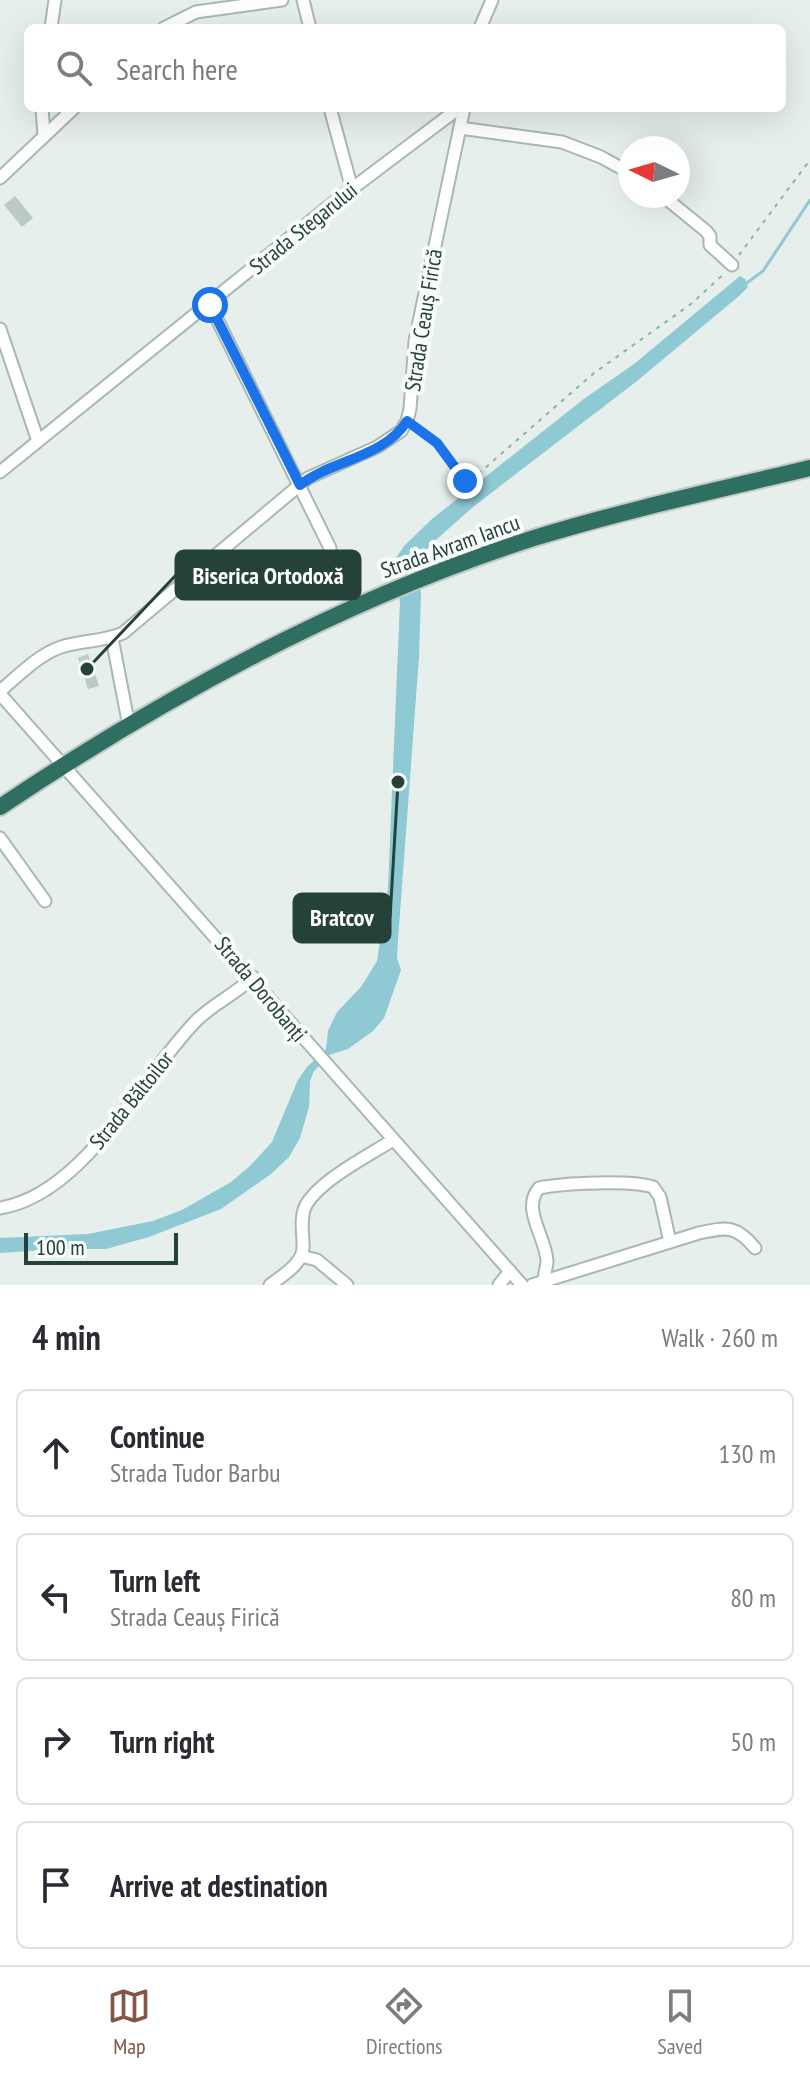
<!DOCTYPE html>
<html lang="en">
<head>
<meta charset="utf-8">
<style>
  body { margin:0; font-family:"PT Sans Narrow",sans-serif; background:#f7f7f7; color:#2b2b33 }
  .compass { position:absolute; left:618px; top:136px; width:72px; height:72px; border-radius:50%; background:#fff; box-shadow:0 8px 32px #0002; rotate:275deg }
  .scale { position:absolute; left:24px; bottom:20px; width:154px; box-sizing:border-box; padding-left:8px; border:4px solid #24423a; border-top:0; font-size:22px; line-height:28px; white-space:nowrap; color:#24423a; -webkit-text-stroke:6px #f7fbf9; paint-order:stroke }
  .stop { position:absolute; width:24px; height:24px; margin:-18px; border:6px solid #1a73e8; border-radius:50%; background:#fff }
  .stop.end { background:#1a73e8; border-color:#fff; box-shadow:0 2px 8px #0008 }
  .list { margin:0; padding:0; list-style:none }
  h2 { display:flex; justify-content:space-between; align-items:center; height:104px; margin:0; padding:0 32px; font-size:34px }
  h2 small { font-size:26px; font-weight:400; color:#7c7c81 }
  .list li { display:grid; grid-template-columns:52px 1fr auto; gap:24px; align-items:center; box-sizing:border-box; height:128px; margin:0 16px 16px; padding:0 16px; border:2px solid #e1e1e2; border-radius:12px }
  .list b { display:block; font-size:30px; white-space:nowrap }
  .list p { margin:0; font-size:26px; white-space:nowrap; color:#7c7c81 }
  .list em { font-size:26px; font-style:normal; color:#7c7c81 }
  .icon { flex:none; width:44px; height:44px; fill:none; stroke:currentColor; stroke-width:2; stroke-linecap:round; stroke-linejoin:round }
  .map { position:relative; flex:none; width:810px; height:1285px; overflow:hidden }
  .search { position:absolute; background:#fff; box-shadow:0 8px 32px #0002; left:24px; right:24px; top:24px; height:88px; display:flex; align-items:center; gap:20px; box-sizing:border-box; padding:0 28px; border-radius:12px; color:#7c7c81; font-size:30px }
  .sheet { height:680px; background:#fff }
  nav { display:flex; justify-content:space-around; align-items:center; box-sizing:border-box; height:112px; border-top:2px solid #e1e1e2; background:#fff; font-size:22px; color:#7c7c81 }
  nav a { display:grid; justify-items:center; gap:4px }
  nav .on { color:#855347 }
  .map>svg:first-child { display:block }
  .water { fill:#8ec9d4 }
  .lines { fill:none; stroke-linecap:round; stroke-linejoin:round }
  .stream { stroke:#8ec9d4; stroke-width:3 }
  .building { fill:#bbcac4 }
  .minor-casing { stroke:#a8b8b2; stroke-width:15 }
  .highway-casing { stroke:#c2cac8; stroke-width:20 }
  .path { stroke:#86b3a5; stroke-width:2; stroke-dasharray:4 6; stroke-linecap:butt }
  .minor { stroke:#fff; stroke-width:11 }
  .highway { stroke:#2f6f62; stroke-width:16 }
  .route { stroke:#1a73e8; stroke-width:10 }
  .labels { text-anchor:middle; stroke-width:8; stroke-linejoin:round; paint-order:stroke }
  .street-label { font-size:22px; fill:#24423a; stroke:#f7fbf9 }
  .leader { fill:none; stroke:#24423a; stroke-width:3 }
  .callout-dot { fill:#24423a; stroke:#f7fbf9; stroke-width:3 }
  .callout { fill:#24423a; stroke:#24423a; stroke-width:3 }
  .callout-label { font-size:24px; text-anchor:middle; font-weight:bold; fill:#fff }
</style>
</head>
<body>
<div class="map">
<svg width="810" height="1285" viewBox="0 0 810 1285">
  <rect width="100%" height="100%" fill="#e6efeb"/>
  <!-- water -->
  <polygon class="water" points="740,276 745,279 748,287 739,296 637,381 473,507 429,546 422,558 418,569 421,593 419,657 398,940 397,958 401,970 384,1018 373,1031 348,1049 329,1055 314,1071 310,1081 309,1107 300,1138 289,1157 271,1174 221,1209 149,1237 106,1249 58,1249 0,1253 0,1238 88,1234 153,1221 182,1210 231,1182 250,1166 272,1142 297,1082 306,1068 326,1049 328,1031 337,1012 361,987 377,961 388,888 400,602 395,573 396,558 404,546 432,519 585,398 634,364"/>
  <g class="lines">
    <!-- stream -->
    <polyline class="stream" points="744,285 763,271 810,200"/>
  </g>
  <!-- building -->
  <g class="building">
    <polygon points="15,196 33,218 22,227 4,205"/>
    <polygon points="88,654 99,686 88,689 78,658"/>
  </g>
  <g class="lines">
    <defs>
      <g id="minor">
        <polyline points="303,0 310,28"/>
        <polyline points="51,28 55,0"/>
        <polyline points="164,28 196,12 282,0"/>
        <polyline points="480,28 492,0"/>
        <polyline points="42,108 44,135"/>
        <polyline points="330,108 352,189"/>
        <polyline points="460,128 562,142 601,157 630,173"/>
        <polyline points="0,178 74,108"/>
        <polyline points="663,196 706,231 710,236 710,245 732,265"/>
        <polyline points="210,305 330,548"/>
        <polyline points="0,329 38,441"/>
        <polyline points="0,472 329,206 459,108"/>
        <polyline points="112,638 129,726"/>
        <path d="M0 691C19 675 38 655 61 647 81 640 104 642 123 633L308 478 377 447 401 431 407 421 410 409 415 341 464 108"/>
        <polyline points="0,694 522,1285"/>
        <polyline points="0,838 45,901"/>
        <path d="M0 1208C83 1195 140 1079 195 1022 212 1004 235 995 253 977"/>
        <polyline points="301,1256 317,1260 347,1285"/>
        <path d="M544 1280C544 1274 547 1267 547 1261 546 1237 521 1209 539 1188 564 1183 629 1180 653 1187L660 1197 670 1242"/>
        <path d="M270 1285C283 1275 305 1263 303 1244 303 1232 300 1219 305 1207 318 1181 368 1156 393 1140"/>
        <polyline points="499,1285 510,1271"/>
        <path d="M532 1285 699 1233C727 1227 736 1225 755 1248"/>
      </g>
      <path id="highway" d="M0 807C166 696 343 599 534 538 625 510 718 490 810 468"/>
    </defs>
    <!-- minor casing -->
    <use href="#minor" class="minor-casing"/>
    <!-- highway casing -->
    <use href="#highway" class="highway-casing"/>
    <!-- path -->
    <g class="path">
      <polyline points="739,255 810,160"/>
      <polyline points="415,426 437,443 465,481 477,475 594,373 691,304 725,273"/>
    </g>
    <!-- minor -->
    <use href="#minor" class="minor"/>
    <!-- highway -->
    <use href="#highway" class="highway"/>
  </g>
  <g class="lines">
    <!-- route -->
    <path class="route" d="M210 305 300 485C332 460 385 457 407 421L437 443 465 481"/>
  </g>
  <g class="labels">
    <!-- street labels -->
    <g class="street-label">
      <text transform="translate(303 228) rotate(-39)" y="8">Strada Stegarului</text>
      <text transform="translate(423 320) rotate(-81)" y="8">Strada Ceauș Firică</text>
      <text transform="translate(450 546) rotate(-20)" y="8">Strada Avram Iancu</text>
      <text transform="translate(261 989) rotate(50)" y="8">Strada Dorobanți</text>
      <text transform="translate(131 1100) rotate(-51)" y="8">Strada Băltoilor</text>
    </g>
  </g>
  <!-- callouts -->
  <path class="leader" d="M87 669L176 575M398 782L390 918"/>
  <g class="callout-dot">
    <circle cx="87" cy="669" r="8"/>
    <circle cx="398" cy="782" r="8"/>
  </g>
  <g class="callout">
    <rect x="176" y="551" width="184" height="48" rx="8"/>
    <rect x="294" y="894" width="96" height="48" rx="8"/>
  </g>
  <g class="callout-label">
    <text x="268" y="584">Biserica Ortodoxă</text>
    <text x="342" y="926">Bratcov</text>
  </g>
</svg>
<svg class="compass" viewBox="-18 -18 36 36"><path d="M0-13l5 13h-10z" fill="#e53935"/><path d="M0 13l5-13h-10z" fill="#7c7c81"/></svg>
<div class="scale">100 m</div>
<div class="stop" style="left:210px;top:305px"></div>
<div class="stop end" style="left:465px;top:481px"></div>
<div class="search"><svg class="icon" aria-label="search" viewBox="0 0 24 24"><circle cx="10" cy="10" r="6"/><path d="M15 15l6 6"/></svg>Search here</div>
</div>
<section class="sheet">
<h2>4 min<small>Walk · 260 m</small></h2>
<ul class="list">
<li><svg class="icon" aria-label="ahead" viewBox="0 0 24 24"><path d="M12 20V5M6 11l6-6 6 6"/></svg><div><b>Continue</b><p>Strada Tudor Barbu</p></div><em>130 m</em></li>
<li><svg class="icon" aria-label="left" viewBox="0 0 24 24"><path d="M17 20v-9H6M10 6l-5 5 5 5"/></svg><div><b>Turn left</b><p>Strada Ceauș Firică</p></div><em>80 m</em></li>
<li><svg class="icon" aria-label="right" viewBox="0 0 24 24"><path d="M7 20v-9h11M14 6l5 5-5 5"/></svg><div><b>Turn right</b></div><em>50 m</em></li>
<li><svg class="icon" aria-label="arrive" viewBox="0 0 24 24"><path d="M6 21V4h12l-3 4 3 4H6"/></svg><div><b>Arrive at destination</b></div></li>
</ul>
</section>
<nav>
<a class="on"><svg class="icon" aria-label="map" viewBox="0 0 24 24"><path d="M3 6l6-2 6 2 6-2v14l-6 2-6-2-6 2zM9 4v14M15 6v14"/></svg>Map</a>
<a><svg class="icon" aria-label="directions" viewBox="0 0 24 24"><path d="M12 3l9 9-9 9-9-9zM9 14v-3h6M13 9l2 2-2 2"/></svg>Directions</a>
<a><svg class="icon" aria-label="saved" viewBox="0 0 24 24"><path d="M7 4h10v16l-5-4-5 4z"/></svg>Saved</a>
</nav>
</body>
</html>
